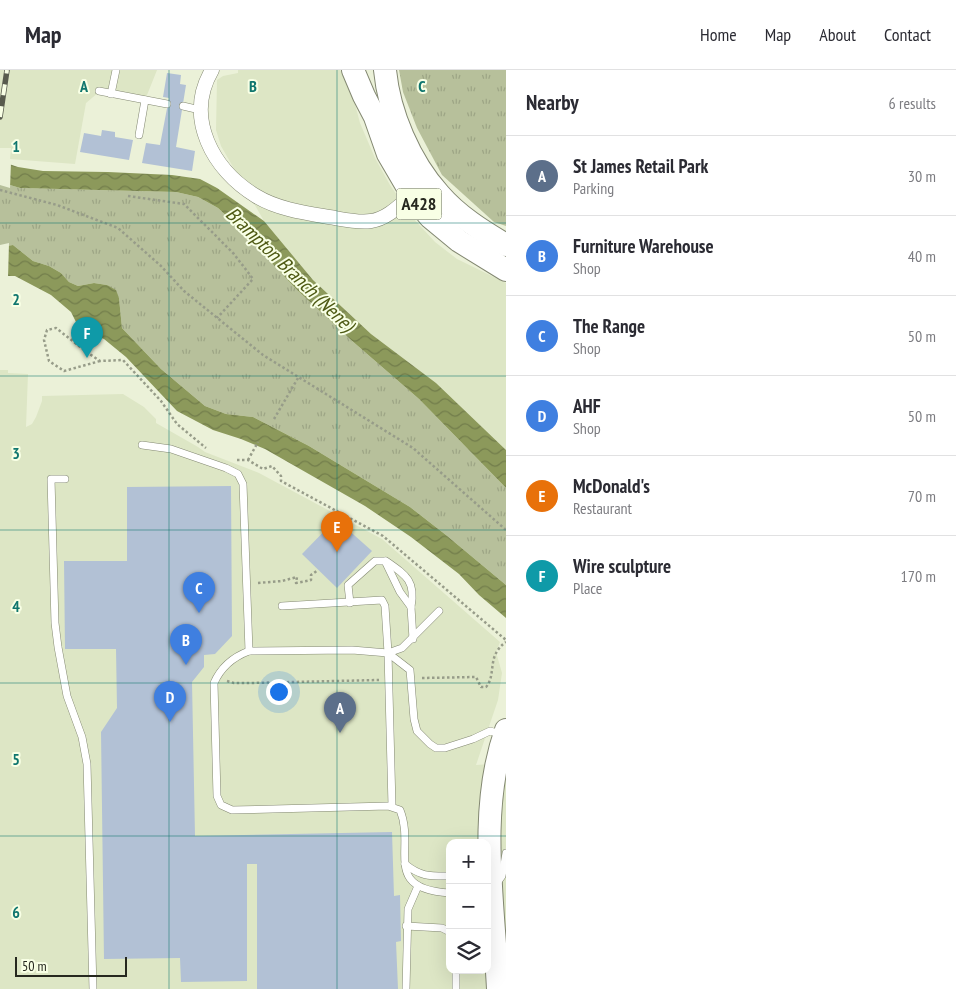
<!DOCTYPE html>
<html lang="en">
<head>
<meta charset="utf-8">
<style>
  body { margin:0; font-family:"PT Sans Narrow",sans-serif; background:#f7f7f7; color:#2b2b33 }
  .controls { position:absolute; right:15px; bottom:15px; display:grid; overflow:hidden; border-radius:10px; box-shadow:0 5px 20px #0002 }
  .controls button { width:45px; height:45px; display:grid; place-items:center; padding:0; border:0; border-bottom:1px solid #e1e1e2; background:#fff; color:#2b2b33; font:25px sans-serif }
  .scale { position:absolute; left:15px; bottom:12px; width:112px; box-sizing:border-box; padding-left:5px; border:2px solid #26281f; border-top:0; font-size:14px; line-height:18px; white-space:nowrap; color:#26281f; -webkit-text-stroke:4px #f8ffe5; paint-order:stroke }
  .you { position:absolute; left:278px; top:621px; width:18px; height:18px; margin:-12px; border:4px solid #fff; border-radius:50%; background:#1a73e8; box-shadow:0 0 0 8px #1a73e833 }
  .badge { display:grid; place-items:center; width:32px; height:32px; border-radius:50%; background:#0567cf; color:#fff; font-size:16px; font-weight:700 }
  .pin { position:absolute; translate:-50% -41px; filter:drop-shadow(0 1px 2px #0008) }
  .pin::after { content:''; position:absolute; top:26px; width:18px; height:15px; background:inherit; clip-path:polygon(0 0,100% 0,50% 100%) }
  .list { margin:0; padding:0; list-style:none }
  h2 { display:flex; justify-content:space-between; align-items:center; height:65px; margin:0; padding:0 20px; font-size:21px }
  h2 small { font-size:16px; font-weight:400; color:#7c7c81 }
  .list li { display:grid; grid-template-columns:32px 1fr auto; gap:15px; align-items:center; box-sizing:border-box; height:80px; padding:0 20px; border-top:1px solid #e1e1e2 }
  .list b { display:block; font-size:19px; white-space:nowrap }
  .list p { margin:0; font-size:16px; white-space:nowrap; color:#7c7c81 }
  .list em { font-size:16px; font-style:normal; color:#7c7c81 }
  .icon { flex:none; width:28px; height:28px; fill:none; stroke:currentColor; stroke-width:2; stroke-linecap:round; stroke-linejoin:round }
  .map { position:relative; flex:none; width:506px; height:919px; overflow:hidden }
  header { display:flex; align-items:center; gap:30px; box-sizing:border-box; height:70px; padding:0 25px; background:#fff; border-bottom:1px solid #e1e1e2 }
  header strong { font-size:24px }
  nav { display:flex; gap:28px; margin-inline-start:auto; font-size:18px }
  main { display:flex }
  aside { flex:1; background:#fff }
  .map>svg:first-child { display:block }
  .built { fill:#dde6c5; fill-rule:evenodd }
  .grass { fill:url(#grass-tufts) }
  .water { fill:url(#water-waves) }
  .pier { fill:#ebf1d8 }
  .building { fill:#b2c1d5 }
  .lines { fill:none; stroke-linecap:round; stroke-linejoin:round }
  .service-casing { stroke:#838872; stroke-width:8 }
  .minor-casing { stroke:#838872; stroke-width:15 }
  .primary-casing { stroke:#838872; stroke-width:24 }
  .path { stroke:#979c89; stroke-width:2.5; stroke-dasharray:2.5 2.5; stroke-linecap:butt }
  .service { stroke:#fff; stroke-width:7 }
  .minor { stroke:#fff; stroke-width:14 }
  .primary { stroke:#fff; stroke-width:22 }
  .rail-casing { stroke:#585b4e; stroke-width:5.5 }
  .rail { stroke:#f8ffe5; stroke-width:4; stroke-dasharray:11; stroke-linecap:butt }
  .grid { fill:none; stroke:#0f766e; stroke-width:1; stroke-opacity:0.55 }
  .labels { text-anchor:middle; stroke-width:4; stroke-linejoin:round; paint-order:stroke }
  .shield { fill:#f8ffe5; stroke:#65685a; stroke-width:1 }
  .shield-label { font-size:18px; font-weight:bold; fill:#26281f }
  .water-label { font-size:20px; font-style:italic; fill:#4e5a14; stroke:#f8ffe5 }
  .grid-label { font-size:16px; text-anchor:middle; font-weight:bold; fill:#0f766e; stroke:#f8ffe5; stroke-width:4; stroke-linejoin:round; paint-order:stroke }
</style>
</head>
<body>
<header>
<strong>Map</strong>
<nav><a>Home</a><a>Map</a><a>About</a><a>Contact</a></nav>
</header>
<main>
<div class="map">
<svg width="506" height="919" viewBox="0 0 506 919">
  <defs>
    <pattern id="grass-tufts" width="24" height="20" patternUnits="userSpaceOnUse" patternTransform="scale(1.25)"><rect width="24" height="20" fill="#b7c09b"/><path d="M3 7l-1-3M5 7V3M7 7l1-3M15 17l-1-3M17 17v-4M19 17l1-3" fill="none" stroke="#9da585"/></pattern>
    <pattern id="water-waves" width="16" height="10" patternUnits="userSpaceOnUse" patternTransform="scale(1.25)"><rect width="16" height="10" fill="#8c995b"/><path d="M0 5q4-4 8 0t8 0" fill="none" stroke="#727d4b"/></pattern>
  </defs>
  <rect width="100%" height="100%" fill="#ebf1d8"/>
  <!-- built -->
  <g class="built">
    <polygon points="0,0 157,0 145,30 99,22 86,33 75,94 10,89 11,78 0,78"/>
    <polygon points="238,0 340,0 350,15 360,53 375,88 390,115 412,147 435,172 457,189 506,213 506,380 436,313 371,264 313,210 264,151 221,76 216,60 217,10 223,6 238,3"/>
    <path d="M0 300H8V303L28 304 26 357 32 354 36 347 42 331V326L123 324 144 337 156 349V353L198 377 205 382 259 403 382 469 500 572 496 582 502 603 498 630 476 695 506 693V919H0ZM450 773H487V900H450Z"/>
  </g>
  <!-- grass -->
  <g class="grass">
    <polygon points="399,0 506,0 506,156 494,152 442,105 417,58 403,22"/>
    <polygon points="0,112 20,118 176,122 198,127 218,138 241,160 296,219 351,270 419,329 506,418 506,515 446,465 410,437 309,376 253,347 226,344 205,336 161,299 122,258 119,228 107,215 94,213 78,216 69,212 61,203 49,196 33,191 13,175 0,177"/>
  </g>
  <!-- water -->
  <g class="water">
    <polygon points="0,91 18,97 43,101 108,102 172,105 200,109 217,118 264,151 313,210 371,264 436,313 506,380 506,418 419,329 351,270 296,219 241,160 218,138 198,127 176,122 20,118 0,112"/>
    <polygon points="13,175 33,191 49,196 61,203 69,212 78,216 94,213 107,215 116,220 119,228 122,258 161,299 205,336 226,344 253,347 309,376 410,437 446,465 506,515 506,548 479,525 459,504 411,467 365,436 265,379 241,369 213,360 177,341 126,287 104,269 85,262 76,252 71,242 51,225 15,206 0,206 0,177"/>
  </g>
  <!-- pier -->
  <g class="pier">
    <polygon points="0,88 11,92 10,118 0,115"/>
    <polygon points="9,173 8,208 0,208 0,175"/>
  </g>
  <!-- building -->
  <g class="building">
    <polygon points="167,3 181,5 180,14 186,15 176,77 195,81 192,101 142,93 146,73 160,75 169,28 163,27"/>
    <polygon points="102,60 115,62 115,67 133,70 129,90 80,82 84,63 101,66"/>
    <polygon points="231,416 232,566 215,584 204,585 204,597 192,612 195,766 392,762 394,826 400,825 401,871 396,872 398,919 257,919 257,794 247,794 247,911 181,912 180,888 104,889 101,662 117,638 116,579 65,579 64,491 127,491 127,417"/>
    <polygon points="336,449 372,481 337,518 302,484"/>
  </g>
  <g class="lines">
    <defs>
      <g id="service">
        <polyline points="99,21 167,34"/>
        <polyline points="111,24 116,0"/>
        <polyline points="183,36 200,40"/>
        <polyline points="139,65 145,30"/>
        <polyline points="142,375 171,379 226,398 238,404 243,414 249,581"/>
        <polyline points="65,409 51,409 55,553 58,577 67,626 82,667 87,694 93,919"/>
        <path d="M386 491C406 505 416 511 411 537"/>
        <polyline points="350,533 348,515 375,491 385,491 400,522 411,537 413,569"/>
        <polyline points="282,536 382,530 385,536 388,583 392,736"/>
        <path d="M439 541 402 578 388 583 352 580 249 581C233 587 221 597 214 613L217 726 221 735 232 740 388 736 400 740C416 779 381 819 450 823"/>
        <polyline points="388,583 410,600 414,649 417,661 430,674 436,678 445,678 473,669 490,661 501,664"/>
        <path d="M405 794C421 807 430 806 450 806"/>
        <polyline points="497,813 502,806 506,783"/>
        <polyline points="406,856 442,858 450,862"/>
        <polyline points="456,900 456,919"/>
        <polyline points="406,919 408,839 418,816"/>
      </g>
      <path id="minor" d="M212 0C184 48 213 100 256 126 277 139 305 143 329 147 342 149 357 153 371 151 387 149 400 135 412 125"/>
      <g id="primary">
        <polyline points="353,0 364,26 375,47 388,84 412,125 430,147 459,171 506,200"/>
        <path d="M385 0C389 43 410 92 439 124 458 146 482 161 506 175"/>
        <path d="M498 919C494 835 477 741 506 660"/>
      </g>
    </defs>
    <!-- service casing -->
    <use href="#service" class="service-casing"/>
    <!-- minor casing -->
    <use href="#minor" class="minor-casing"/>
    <!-- primary casing -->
    <use href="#primary" class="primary-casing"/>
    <!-- path -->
    <g class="path">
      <polyline points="0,120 57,135 118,158 161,196 184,221 263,285 413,378 506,460"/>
      <polyline points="128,126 184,134 234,184 253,209 217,248"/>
      <polyline points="100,291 64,301 49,291 44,270 47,260 56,258 88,283 100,291 123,290 161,331 177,354 206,378"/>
      <polyline points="274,349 298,308"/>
      <polyline points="237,390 248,390 263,399 272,396 281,406 281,411 383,466 506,570"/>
      <polyline points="248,390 258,372"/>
      <polyline points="258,513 282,511 297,507 296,513 311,510 311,505 318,500"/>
      <path d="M422 608 476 607 481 617H486C497 604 486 586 506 572"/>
      <polyline points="227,611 234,613 249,613 379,610"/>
    </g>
    <!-- service -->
    <use href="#service" class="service"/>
    <!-- minor -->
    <use href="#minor" class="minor"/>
    <!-- primary -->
    <use href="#primary" class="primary"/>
    <defs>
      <polyline id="rail" points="0,47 7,0"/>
    </defs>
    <!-- rail casing -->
    <use href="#rail" class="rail-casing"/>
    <!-- rail -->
    <use href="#rail" class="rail"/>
  </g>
  <!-- grid -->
  <path class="grid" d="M169 0V919M337 0V919M0 153H506M0 306H506M0 460H506M0 613H506M0 766H506"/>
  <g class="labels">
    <!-- shield labels -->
    <rect class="shield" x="396.5" y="118.5" width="45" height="31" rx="4"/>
    <g class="shield-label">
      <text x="419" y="140">A428</text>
    </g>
    <!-- water labels -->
    <g class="water-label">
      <text transform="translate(290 199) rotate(44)" y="7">Brampton Branch (Nene)</text>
    </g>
  </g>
  <g class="grid-label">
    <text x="84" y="22">A</text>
    <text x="253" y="22">B</text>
    <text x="422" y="22">C</text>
    <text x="16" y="82">1</text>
    <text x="16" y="235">2</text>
    <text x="16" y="389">3</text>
    <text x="16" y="542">4</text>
    <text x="16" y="695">5</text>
    <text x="16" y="848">6</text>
  </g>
</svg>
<div class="controls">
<button>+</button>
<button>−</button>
<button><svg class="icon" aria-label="layers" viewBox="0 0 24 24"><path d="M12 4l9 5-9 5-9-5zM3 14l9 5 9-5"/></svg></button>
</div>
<div class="scale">50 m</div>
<div class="you"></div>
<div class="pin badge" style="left:340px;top:663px;background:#5c6f8a">A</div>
<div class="pin badge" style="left:186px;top:595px;background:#3f7fe0">B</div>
<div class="pin badge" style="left:199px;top:543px;background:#3f7fe0">C</div>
<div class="pin badge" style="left:170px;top:652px;background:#3f7fe0">D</div>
<div class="pin badge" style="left:337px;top:482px;background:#e8710a">E</div>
<div class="pin badge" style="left:87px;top:288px;background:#0f9aa8">F</div>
</div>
<aside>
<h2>Nearby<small>6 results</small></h2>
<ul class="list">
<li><span class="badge" style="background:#5c6f8a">A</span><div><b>St James Retail Park</b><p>Parking</p></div><em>30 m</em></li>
<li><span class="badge" style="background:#3f7fe0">B</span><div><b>Furniture Warehouse</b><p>Shop</p></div><em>40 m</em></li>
<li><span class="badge" style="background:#3f7fe0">C</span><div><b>The Range</b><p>Shop</p></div><em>50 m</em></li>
<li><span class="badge" style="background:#3f7fe0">D</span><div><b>AHF</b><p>Shop</p></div><em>50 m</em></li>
<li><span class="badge" style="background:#e8710a">E</span><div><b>McDonald's</b><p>Restaurant</p></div><em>70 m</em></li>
<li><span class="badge" style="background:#0f9aa8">F</span><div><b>Wire sculpture</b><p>Place</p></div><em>170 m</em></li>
</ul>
</aside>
</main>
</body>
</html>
